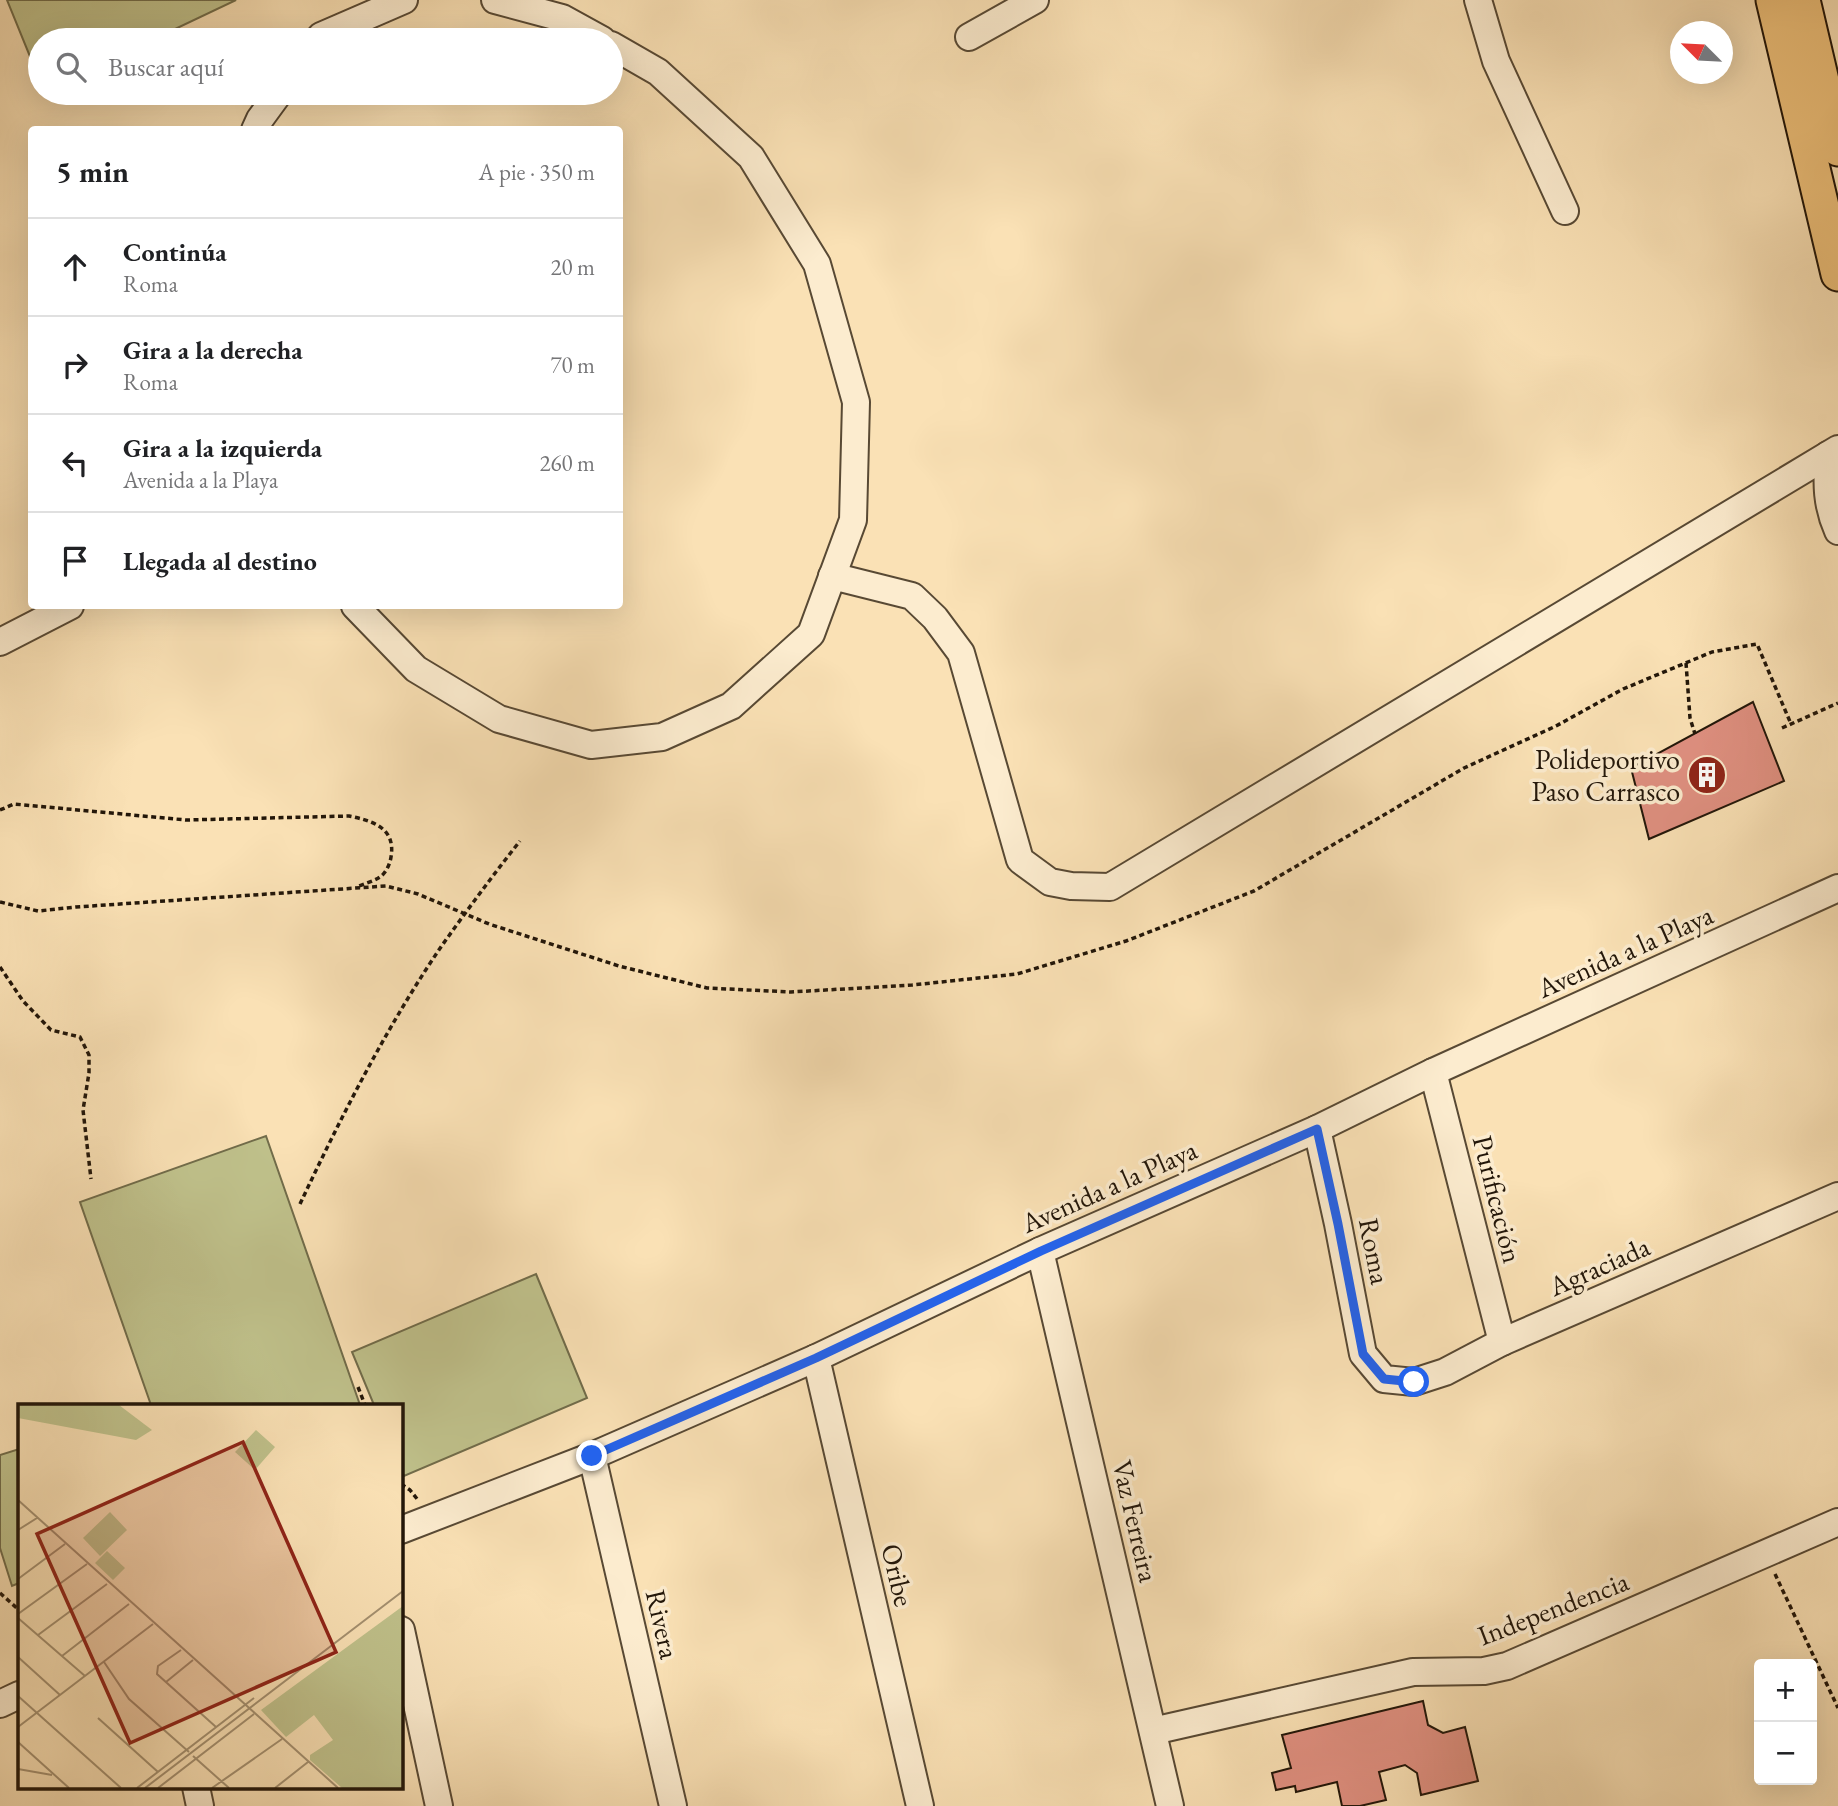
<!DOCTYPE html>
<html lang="es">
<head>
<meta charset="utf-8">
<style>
  body { margin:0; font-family:"EB Garamond",serif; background:#f6f6f6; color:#202124 }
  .controls { position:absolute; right:21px; bottom:21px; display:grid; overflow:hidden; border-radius:7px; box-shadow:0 7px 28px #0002 }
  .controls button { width:63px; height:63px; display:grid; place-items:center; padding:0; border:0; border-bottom:2px solid #e0e0e0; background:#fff; color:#202124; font:35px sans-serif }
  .compass { position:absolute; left:1670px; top:21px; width:63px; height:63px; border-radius:50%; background:#fff; box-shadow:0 7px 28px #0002; rotate:294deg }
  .stop { position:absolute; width:21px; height:21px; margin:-16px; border:5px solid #2563eb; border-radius:50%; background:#fff }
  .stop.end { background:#2563eb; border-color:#fff; box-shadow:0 2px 7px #0008 }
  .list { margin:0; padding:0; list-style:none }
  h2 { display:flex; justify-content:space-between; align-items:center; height:91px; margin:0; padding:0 28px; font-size:30px }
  h2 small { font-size:23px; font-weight:400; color:#757577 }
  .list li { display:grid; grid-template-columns:46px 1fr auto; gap:21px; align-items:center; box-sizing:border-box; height:98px; padding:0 28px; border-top:2px solid #e0e0e0 }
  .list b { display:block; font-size:26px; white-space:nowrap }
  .list p { margin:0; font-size:23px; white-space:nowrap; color:#757577 }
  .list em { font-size:23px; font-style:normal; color:#757577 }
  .icon { flex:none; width:38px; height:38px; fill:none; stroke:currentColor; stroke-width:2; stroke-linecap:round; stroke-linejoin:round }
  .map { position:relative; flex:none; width:1838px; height:1806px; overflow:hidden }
  .search { position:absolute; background:#fff; box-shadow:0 7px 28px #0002; left:28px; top:28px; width:595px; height:77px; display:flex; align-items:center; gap:18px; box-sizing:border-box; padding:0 24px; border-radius:38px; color:#757577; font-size:26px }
  .panel { position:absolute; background:#fff; box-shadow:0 7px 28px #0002; left:28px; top:126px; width:595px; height:483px; border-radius:7px }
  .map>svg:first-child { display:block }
  .green { fill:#c0c28c; stroke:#716c4a; stroke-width:2 }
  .building { fill:#e09081; stroke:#221609; stroke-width:2 }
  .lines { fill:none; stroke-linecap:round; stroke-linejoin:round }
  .minor-casing { stroke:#584934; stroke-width:30 }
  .major-casing { stroke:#221609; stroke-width:37 }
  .path { stroke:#221609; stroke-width:3.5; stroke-dasharray:5 3.5; stroke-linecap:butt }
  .minor { stroke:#fceccf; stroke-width:26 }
  .major { stroke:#edc07a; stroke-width:33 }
  .route { stroke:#2563eb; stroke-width:9 }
  .labels { text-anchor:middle; stroke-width:7; stroke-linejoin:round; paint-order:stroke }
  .poi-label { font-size:28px; fill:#221609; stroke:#fceccf; text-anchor:end }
  .street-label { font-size:28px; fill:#221609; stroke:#fceccf }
  .inset-road { fill:none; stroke:#a49070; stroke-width:2 }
  .view { fill:#8f2418; fill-opacity:0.15; stroke:#8f2418; stroke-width:3.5 }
  .inset-edge { fill:none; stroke:#221609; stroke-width:3.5 }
</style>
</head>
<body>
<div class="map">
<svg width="1838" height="1806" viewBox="0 0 1838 1806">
  <rect width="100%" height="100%" fill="#fae1b5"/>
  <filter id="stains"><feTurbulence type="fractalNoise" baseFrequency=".00286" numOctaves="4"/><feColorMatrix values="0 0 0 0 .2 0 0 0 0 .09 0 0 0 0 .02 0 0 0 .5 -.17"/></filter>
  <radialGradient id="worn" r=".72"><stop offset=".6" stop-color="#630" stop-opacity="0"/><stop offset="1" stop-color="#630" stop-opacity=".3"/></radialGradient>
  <!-- green -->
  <g class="green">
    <polygon points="7,0 236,0 152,40 40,40 40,81"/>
    <polygon points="266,1136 360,1405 151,1405 80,1202"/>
    <polygon points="536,1274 587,1398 404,1476 401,1469 401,1405 374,1405 352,1352"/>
    <polygon points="19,1449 19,1583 12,1586 0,1548 0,1455"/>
  </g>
  <!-- building -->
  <g class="building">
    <polygon points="1753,702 1784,781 1649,839 1631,768"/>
    <polygon points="1423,1701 1428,1725 1443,1733 1465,1727 1478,1781 1421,1795 1417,1773 1405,1765 1379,1772 1386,1800 1360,1806 1342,1806 1337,1782 1296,1792 1295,1786 1276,1790 1272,1773 1291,1768 1282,1735"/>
  </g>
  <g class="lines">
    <defs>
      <g id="minor">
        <polyline points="495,0 562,18 602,40"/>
        <polyline points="1478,0 1496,61 1565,211"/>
        <polyline points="969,37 1035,0"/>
        <polyline points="318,40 321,36 404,0"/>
        <polyline points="255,130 260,119 279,93"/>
        <path d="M1828 455C1827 484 1826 504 1838 531"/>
        <polyline points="832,576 912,596 935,618 961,653 1020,860 1050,882 1071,886 1110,887 1838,449"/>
        <polyline points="355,606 416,669 499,719 591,745 662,737 731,706 811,634 853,520 856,402 817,264 751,157 658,72 611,45"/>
        <polyline points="0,642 70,606"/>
        <polyline points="1433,1072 1502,1342"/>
        <polyline points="1317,1129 1338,1224 1363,1354 1384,1379 1414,1382 1445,1372 1502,1342 1838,1196"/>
        <polyline points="1040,1251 1170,1806"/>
        <polyline points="816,1358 920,1806"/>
        <polyline points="592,1456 673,1806"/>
        <polyline points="401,1530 592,1456 816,1358 1040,1251 1317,1129 1433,1072 1838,888"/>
        <polyline points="401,1630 439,1806"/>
        <polyline points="0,1704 19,1695"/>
        <polyline points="1153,1731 1413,1672 1484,1671 1507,1666 1838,1522"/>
        <polyline points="196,1787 200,1806"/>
      </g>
      <g id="major">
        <polyline points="1773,0 1838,274"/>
        <polyline points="1803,0 1838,149"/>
      </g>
    </defs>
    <!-- minor casing -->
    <use href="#minor" class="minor-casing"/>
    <!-- major casing -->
    <use href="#major" class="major-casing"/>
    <!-- path -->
    <g class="path">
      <polyline points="1686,663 1690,718 1695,734"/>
      <polyline points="1782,728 1838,703"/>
      <path d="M0 810 14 804 186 820 349 816C373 821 396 828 391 857 390 864 386 873 380 877 374 881 366 883 359 886"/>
      <polyline points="0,902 38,911 76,907 386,886 418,894 489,924 619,966 707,988 791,992 912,985 1017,974 1126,941 1254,891 1464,768 1556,726 1623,689 1712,652 1757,644 1791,724"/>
      <polyline points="0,967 23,1001 51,1030 80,1037 89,1055 89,1073 83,1110 91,1179"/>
      <path d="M300 1204C341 1117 388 1024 443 944 468 909 493 875 520 841"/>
      <polyline points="358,1387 365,1405"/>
      <polyline points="401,1484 410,1490 418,1500"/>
      <polyline points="1775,1574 1838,1708"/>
      <polyline points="0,1593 19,1610"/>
    </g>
    <!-- minor -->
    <use href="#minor" class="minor"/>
    <!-- major -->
    <use href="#major" class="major"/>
  </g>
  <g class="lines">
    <!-- route -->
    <polyline class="route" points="592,1456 816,1358 1041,1251 1317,1129 1338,1224 1363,1354 1384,1379 1414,1382"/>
  </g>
  <!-- icons -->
  <defs>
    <symbol id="building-disc" viewBox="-11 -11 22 22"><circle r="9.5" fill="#8f2418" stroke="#fceccf"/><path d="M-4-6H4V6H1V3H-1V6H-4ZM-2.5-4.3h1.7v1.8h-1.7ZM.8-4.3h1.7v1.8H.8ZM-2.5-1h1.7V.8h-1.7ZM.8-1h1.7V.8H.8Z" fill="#fff"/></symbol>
  </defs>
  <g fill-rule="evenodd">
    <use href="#building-disc" x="1685" y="753" width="44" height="44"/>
  </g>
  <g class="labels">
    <!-- poi labels -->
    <g class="poi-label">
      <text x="1680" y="769">Polideportivo<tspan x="1680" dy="32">Paso Carrasco</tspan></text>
    </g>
    <!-- street labels -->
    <g class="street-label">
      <text transform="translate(1625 951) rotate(-24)" y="10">Avenida a la Playa</text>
      <text transform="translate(1109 1186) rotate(-24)" y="10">Avenida a la Playa</text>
      <text transform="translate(1498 1199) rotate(76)" y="10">Purificación</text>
      <text transform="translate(1375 1251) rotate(79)" y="10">Roma</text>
      <text transform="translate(1599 1266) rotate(-24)" y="10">Agraciada</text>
      <text transform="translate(1136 1521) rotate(77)" y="10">Vaz Ferreira</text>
      <text transform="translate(898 1575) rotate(77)" y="10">Oribe</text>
      <text transform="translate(1553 1608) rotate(-21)" y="10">Independencia</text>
      <text transform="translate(663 1624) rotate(77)" y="10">Rivera</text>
    </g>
  </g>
  <!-- overview -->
  <g transform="translate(18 1404)">
    <rect width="385" height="385" fill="#fae1b5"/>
    <path d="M238 26 257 43 237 66 217 48ZM92 108 109 126 82 152 65 134ZM89 147 107 164 95 176 77 159Z" fill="#c0c28c"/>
    <path d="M0 1H101L134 26 118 36 0 14Z" fill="#c0c28c"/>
    <path d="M385 202V384H324L292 356V351L315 336 296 311 268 333 243 306Z" fill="#c0c28c"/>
    <path class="inset-road" d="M0 96 320 384M0 126 19 114M0 175 47 140M0 210 69 160M0 214 67 272M20 231 89 180M163 246 140 262 139 270 198 323M44 252 111 200M0 253 42 291M86 258 111 295 171 348M148 278 175 256M0 292 103 384M80 314 140 368M0 323 135 220M0 338 51 384M175 352 211 384M0 365 34 371M119 384 236 294M127 384 385 187M140 384 236 310M194 384 264 335M257 384 290 358"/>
    <path class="view" d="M225 38 318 248 112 339 19 130Z"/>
    <rect width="385" height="385" class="inset-edge"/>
  </g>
  <rect width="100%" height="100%" filter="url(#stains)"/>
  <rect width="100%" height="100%" fill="url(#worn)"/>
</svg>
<div class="controls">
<button>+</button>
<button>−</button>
</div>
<svg class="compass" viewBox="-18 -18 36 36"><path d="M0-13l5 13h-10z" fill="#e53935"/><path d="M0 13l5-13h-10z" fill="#757577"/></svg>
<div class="stop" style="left:1414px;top:1382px"></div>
<div class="stop end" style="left:592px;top:1456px"></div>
<div class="search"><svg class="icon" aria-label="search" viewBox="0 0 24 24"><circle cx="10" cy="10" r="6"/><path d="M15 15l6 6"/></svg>Buscar aquí</div>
<section class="panel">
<h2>5 min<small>A pie · 350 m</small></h2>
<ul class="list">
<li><svg class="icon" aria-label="ahead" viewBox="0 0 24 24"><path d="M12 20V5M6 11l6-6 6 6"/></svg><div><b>Continúa</b><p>Roma</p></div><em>20 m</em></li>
<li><svg class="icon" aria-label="right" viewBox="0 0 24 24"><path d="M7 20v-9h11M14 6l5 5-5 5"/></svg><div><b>Gira a la derecha</b><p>Roma</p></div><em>70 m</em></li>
<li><svg class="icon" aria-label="left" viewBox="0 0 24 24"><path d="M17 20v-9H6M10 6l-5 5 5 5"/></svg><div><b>Gira a la izquierda</b><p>Avenida a la Playa</p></div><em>260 m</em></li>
<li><svg class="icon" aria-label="arrive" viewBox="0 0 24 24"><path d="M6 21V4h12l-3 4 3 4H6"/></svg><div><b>Llegada al destino</b></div></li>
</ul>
</section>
</div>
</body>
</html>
